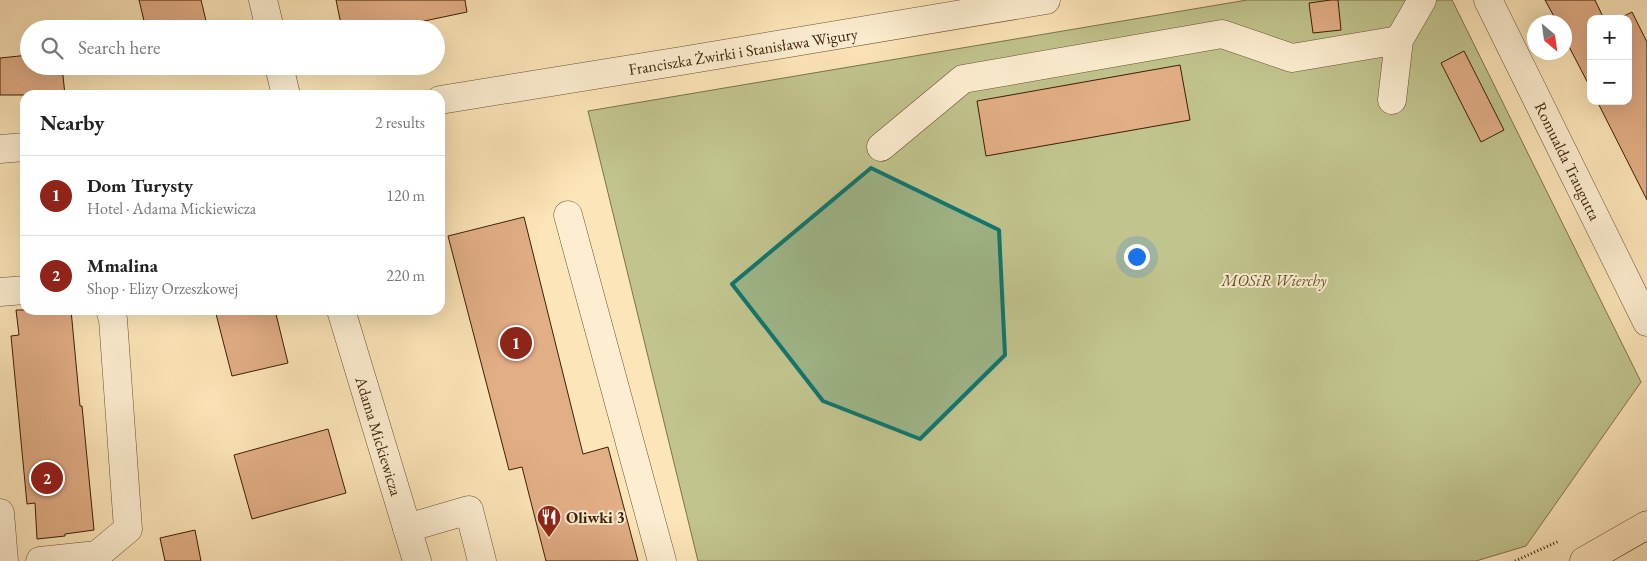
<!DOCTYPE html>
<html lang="en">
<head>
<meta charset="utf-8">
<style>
  body { margin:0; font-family:"EB Garamond",serif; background:#f2f2f2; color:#222 }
  .controls { position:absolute; right:15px; top:15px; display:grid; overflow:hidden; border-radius:10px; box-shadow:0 5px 20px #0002 }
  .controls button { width:45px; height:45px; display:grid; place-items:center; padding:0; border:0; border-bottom:1px solid #e0e0e0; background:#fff; color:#222; font:25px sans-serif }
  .compass { position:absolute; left:1527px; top:15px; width:45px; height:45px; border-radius:50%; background:#fff; box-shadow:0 5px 20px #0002; rotate:151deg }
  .you { position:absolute; left:1136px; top:256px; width:18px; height:18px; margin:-12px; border:4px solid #fff; border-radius:50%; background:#1a73e8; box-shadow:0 0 0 8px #1a73e833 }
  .badge { display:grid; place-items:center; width:32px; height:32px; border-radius:50%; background:#8f2418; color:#fff; font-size:16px; font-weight:700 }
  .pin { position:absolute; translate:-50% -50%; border:2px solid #fff; box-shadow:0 1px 5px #0006 }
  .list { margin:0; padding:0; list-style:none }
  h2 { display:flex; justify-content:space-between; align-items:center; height:65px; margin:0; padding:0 20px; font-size:21px }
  h2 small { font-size:16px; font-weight:400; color:#767676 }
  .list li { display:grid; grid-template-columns:32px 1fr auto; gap:15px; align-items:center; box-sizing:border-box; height:80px; padding:0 20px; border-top:1px solid #e0e0e0 }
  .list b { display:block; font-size:19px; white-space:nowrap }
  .list p { margin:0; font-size:16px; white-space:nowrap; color:#767676 }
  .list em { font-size:16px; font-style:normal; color:#767676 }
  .icon { flex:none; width:28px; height:28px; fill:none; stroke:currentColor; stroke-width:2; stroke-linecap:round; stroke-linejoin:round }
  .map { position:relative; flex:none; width:1647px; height:561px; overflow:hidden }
  .search { position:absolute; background:#fff; box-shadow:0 5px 20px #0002; left:20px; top:20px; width:425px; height:55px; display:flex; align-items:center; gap:12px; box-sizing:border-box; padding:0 18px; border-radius:28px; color:#767676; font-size:19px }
  .panel { position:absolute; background:#fff; box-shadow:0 5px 20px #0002; left:20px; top:90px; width:425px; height:225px; border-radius:15px }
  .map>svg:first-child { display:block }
  .green { fill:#c1c48d; stroke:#7e7248 }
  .building { fill:#e2ae86; stroke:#3a1f04 }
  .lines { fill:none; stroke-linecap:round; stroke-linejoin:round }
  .minor-casing { stroke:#6a5031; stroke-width:29 }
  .major-casing { stroke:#3a1f04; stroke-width:29 }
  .path { stroke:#3a1f04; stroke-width:3; stroke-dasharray:1 2.5; stroke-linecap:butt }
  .minor { stroke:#fdeed1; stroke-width:28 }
  .major { stroke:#fce5b8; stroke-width:28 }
  .marked { fill:#0f766e; fill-opacity:0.2; stroke:#0f766e; stroke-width:4; stroke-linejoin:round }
  .labels { text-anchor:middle; stroke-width:4; stroke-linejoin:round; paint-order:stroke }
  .street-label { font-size:16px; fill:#3a1f04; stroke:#fdeed1 }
  .park-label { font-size:16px; font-style:italic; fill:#62512d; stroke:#fdeed1 }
  .poi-label { font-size:16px; font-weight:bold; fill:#3a1f04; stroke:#fdeed1; text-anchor:start }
</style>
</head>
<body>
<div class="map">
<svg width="1647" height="561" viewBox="0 0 1647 561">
  <rect width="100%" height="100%" fill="#fce5b8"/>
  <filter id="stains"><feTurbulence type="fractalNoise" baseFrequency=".004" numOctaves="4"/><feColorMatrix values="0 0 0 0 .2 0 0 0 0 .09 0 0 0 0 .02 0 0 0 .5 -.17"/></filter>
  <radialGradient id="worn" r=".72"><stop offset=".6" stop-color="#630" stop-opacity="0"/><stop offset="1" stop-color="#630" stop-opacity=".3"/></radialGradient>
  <!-- green -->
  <polygon class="green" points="1247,0 1452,0 1641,382 1526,546 1476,561 698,561 588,111"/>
  <!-- building -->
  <g class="building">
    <polygon points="139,0 201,0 208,29 146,29"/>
    <polygon points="336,0 465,0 467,12 410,24 411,29 342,29"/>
    <polygon points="1331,0 1338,0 1341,30 1313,33 1309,3"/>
    <polygon points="1545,0 1595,0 1604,19 1591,19 1591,89 1564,37 1564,22 1557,22"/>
    <polygon points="1632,12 1647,42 1647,200 1597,101 1628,101 1628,19 1618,19"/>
    <polygon points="1464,51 1504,130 1481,142 1441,63"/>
    <polygon points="29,55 29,66 62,66 65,95 0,95 0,58"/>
    <polygon points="1180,65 1190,120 986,156 977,101"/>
    <polygon points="524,217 583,454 608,447 638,561 546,561 522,467 509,470 448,236"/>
    <polygon points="16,310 71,310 80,406 82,406 94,530 65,534 65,536 37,539 35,503 27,504 11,336 19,335"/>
    <polygon points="215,310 275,310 288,363 232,376"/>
    <polygon points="328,429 346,493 252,519 234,455"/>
    <polygon points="195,530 201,561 165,561 160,538"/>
  </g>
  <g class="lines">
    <defs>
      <g id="minor">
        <polyline points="263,0 270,29"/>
        <polyline points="1488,0 1647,322"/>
        <polyline points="279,66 286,95"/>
        <polyline points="440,100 681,61 1046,0"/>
        <polyline points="1392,100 1399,40 1422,0"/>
        <polyline points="881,147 963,79 1222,34 1292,58 1399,40"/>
        <polyline points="0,149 25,147"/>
        <polyline points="568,215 662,561"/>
        <polyline points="0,292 25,290"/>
        <polyline points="341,310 417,561"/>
        <polyline points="0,513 4,561"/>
        <polyline points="407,528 469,510 482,561"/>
        <polyline points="40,561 97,555 128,529 113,319 110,310"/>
      </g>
      <polyline id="major" points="1584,561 1647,525"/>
    </defs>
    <!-- minor casing -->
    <use href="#minor" class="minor-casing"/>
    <!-- major casing -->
    <use href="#major" class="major-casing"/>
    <!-- path -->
    <polyline class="path" points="1515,561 1559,541"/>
    <!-- minor -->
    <use href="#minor" class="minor"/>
    <!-- major -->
    <use href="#major" class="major"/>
  </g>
  <!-- marked area -->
  <path class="marked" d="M871 168 999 230 1005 355 920 439 823 401 732 284Z"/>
  <!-- icons -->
  <defs>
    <symbol id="restaurant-pin" viewBox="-11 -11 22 30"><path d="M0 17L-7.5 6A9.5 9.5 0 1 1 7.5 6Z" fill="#8f2418" stroke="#fdeed1"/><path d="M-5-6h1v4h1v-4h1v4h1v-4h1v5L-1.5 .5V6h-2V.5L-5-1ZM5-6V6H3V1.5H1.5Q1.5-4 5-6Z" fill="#fff"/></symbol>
  </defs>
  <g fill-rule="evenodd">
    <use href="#restaurant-pin" x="535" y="503" width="28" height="38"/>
  </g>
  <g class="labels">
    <!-- street labels -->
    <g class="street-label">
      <text transform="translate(743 51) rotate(-9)" y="6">Franciszka Żwirki i Stanisława Wigury</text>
      <text transform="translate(1568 161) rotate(64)" y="6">Romualda Traugutta</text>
      <text transform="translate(379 436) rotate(73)" y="6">Adama Mickiewicza</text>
    </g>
    <!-- park labels -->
    <g class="park-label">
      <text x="1274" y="286">MOSiR Wierchy</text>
    </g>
    <!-- poi labels -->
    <g class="poi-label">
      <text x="566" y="523">Oliwki 3</text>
    </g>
  </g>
  <rect width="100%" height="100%" filter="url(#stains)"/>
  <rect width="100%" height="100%" fill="url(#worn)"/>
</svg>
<div class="controls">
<button>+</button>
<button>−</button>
</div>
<svg class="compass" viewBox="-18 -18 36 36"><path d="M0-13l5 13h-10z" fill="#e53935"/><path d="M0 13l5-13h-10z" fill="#767676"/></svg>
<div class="you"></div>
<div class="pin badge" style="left:516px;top:343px">1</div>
<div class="pin badge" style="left:47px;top:478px">2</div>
<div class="search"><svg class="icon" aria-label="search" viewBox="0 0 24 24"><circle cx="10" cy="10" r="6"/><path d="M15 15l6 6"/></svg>Search here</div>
<section class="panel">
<h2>Nearby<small>2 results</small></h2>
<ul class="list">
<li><span class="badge">1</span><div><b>Dom Turysty</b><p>Hotel · Adama Mickiewicza</p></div><em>120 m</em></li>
<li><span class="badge">2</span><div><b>Mmalina</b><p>Shop · Elizy Orzeszkowej</p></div><em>220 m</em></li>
</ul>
</section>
</div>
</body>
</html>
